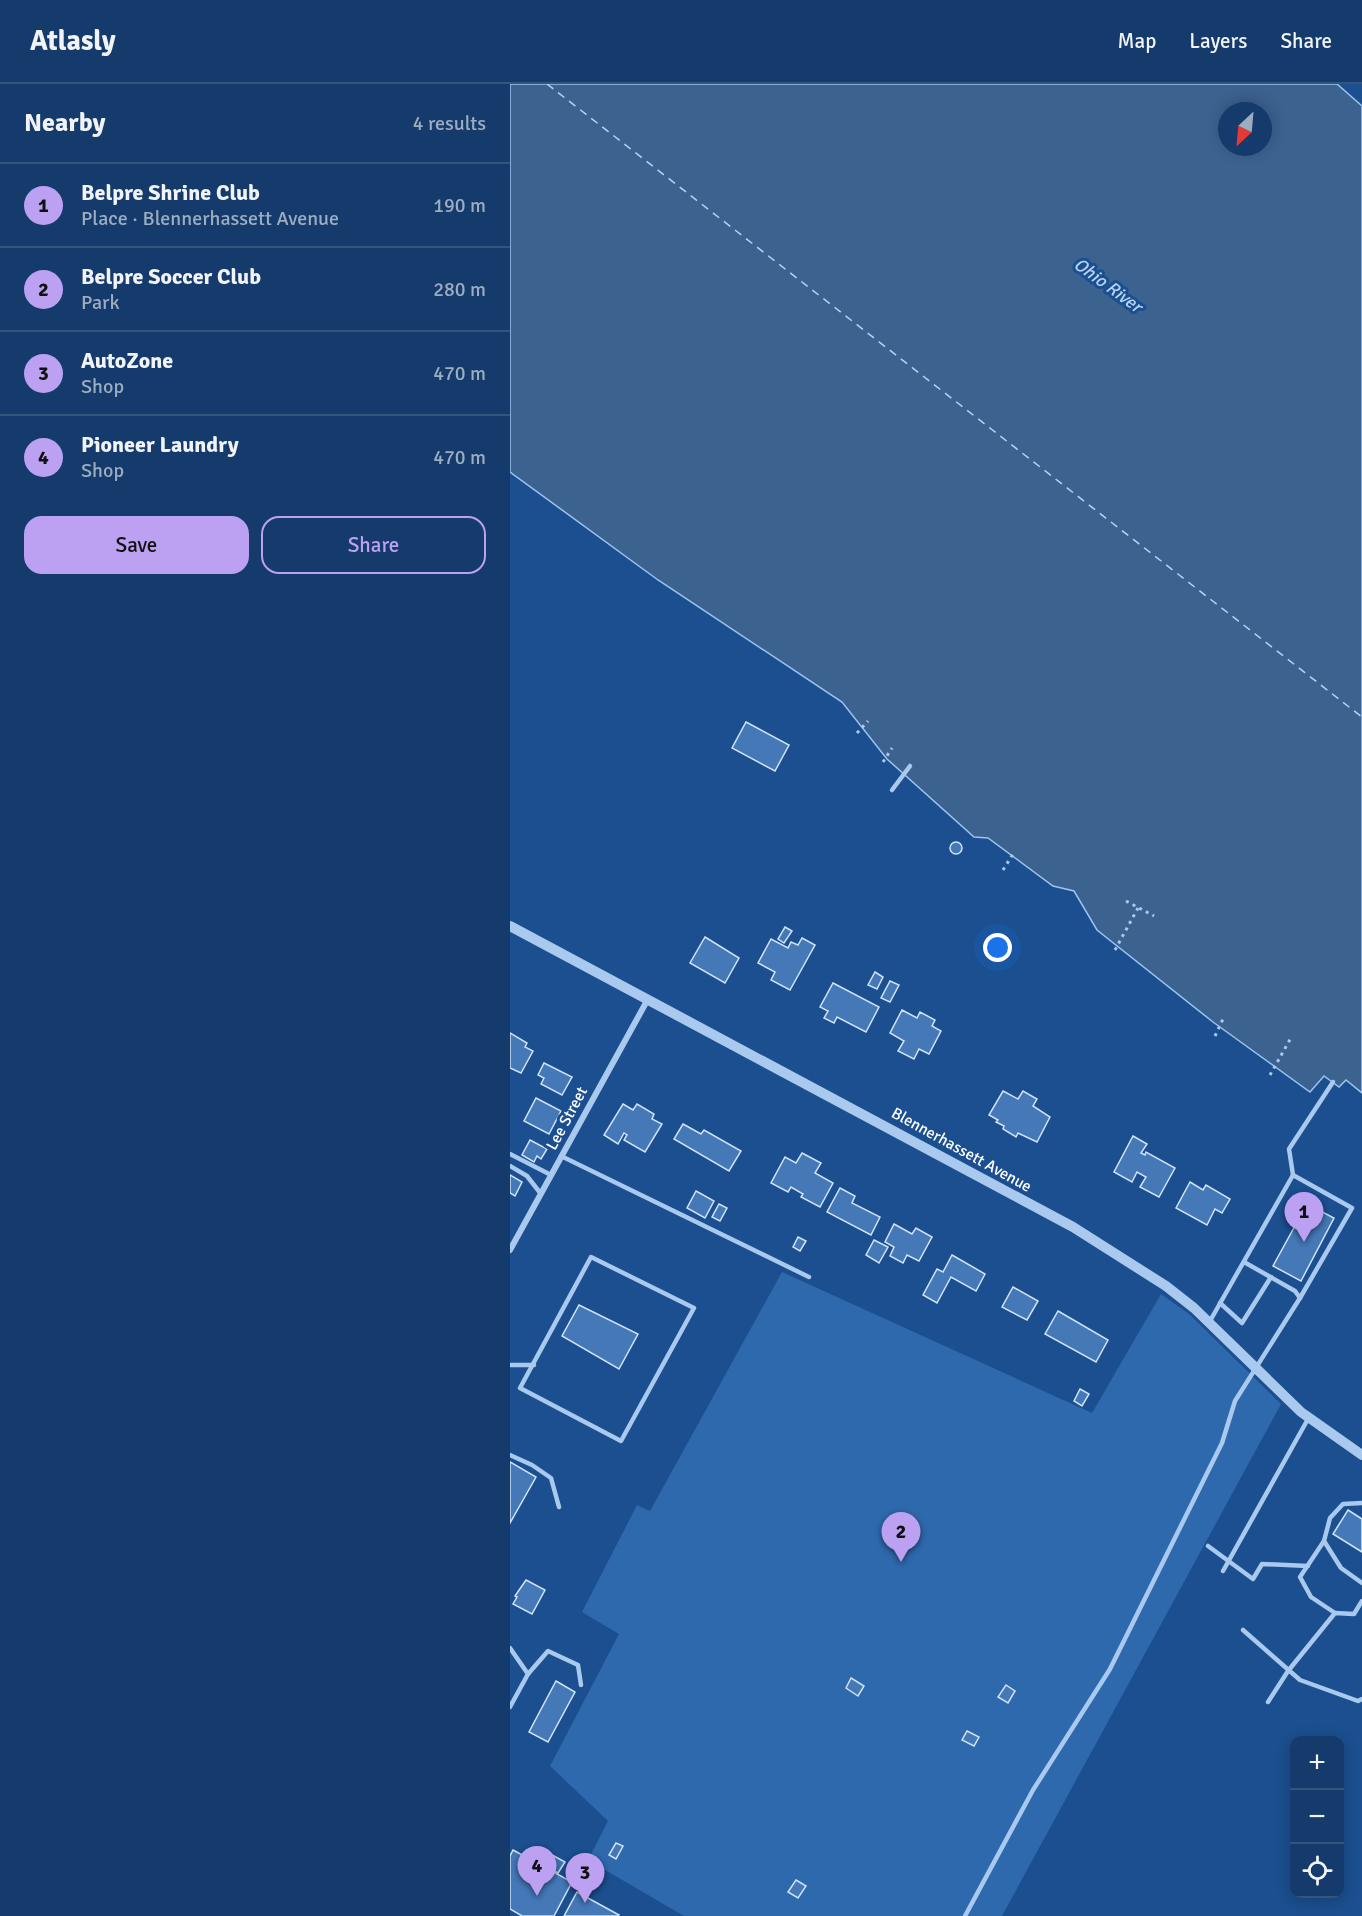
<!DOCTYPE html>
<html lang="en">
<head>
<meta charset="utf-8">
<style>
  body { margin:0; font-family:Signika,sans-serif; background:#214673; color:#f1f3f6 }
  .controls { position:absolute; right:18px; bottom:18px; display:grid; overflow:hidden; border-radius:12px; box-shadow:0 3px 15px #0003 }
  .controls button { width:54px; height:54px; display:grid; place-items:center; padding:0; border:0; border-bottom:2px solid #33557e; background:#143b6b; color:#f1f3f6; font:30px sans-serif }
  .compass { position:absolute; left:708px; top:18px; width:54px; height:54px; border-radius:50%; background:#143b6b; box-shadow:0 3px 15px #0003; rotate:206deg }
  .you { position:absolute; left:488px; top:864px; width:21px; height:21px; margin:-15px; border:4px solid #fff; border-radius:50%; background:#1a73e8; box-shadow:0 0 0 9px #1a73e833 }
  .badge { display:grid; place-items:center; width:39px; height:39px; border-radius:50%; background:#bca0f2; color:#111; font-size:20px; font-weight:700 }
  .pin { position:absolute; translate:-50% -50px; filter:drop-shadow(0 2px 3px #0008) }
  .pin::after { content:''; position:absolute; top:32px; width:21px; height:18px; background:inherit; clip-path:polygon(0 0,100% 0,50% 100%) }
  .list { margin:0; padding:0; list-style:none }
  h2 { display:flex; justify-content:space-between; align-items:center; height:78px; margin:0; padding:0 24px; font-size:26px }
  h2 small { font-size:20px; font-weight:400; color:#9dadc1 }
  .list li { display:grid; grid-template-columns:39px 1fr auto; gap:18px; align-items:center; box-sizing:border-box; height:84px; padding:0 24px; border-top:2px solid #33557e }
  .list b { display:block; font-size:22px; white-space:nowrap }
  .list p { margin:0; font-size:20px; white-space:nowrap; color:#9dadc1 }
  .list em { font-size:20px; font-style:normal; color:#9dadc1 }
  .actions { display:flex; gap:12px; padding:18px 24px }
  .actions a { flex:1; padding:14px 0; border:2px solid #bca0f2; border-radius:18px; text-align:center; font-size:21px; color:#bca0f2 }
  .actions .main { background:#bca0f2; color:#111 }
  .icon { flex:none; width:33px; height:33px; fill:none; stroke:currentColor; stroke-width:2; stroke-linecap:round; stroke-linejoin:round }
  .map { position:relative; flex:none; width:852px; height:1832px; overflow:hidden }
  header { display:flex; align-items:center; gap:36px; box-sizing:border-box; height:84px; padding:0 30px; background:#143b6b; border-bottom:2px solid #33557e }
  header strong { font-size:28px }
  nav { display:flex; gap:33px; margin-inline-start:auto; font-size:21px }
  main { display:flex }
  aside { flex:1; background:#143b6b }
  .map>svg:first-child { display:block }
  .green { fill:#2e69ad }
  .water { fill:#3c6290; stroke:#9cc4f0; stroke-width:1.5; fill-rule:evenodd }
  .lines { fill:none; stroke-linecap:round; stroke-linejoin:round }
  .ferry { stroke:#b5d3f5; stroke-width:1.5; stroke-dasharray:8 6; stroke-linecap:butt }
  .building { fill:#4478b7; stroke:#cfe3fa; stroke-width:1.5 }
  .path { stroke:#a9c9ee; stroke-width:3; stroke-dasharray:3 4.5; stroke-linecap:butt }
  .service { stroke:#a9c9ee; stroke-width:4.5 }
  .minor { stroke:#a9c9ee; stroke-width:6 }
  .tertiary { stroke:#a9c9ee; stroke-width:10 }
  .labels { text-anchor:middle; stroke-width:6; stroke-linejoin:round; paint-order:stroke }
  .street-label { font-size:16px; fill:#fff; stroke:#1b4f8f }
  .water-label { font-size:18px; font-style:italic; fill:#b5d3f5; stroke:#1b4f8f }
</style>
</head>
<body>
<header>
<strong>Atlasly</strong>
<nav><a>Map</a><a>Layers</a><a>Share</a></nav>
</header>
<main>
<aside>
<h2>Nearby<small>4 results</small></h2>
<ul class="list">
<li><span class="badge">1</span><div><b>Belpre Shrine Club</b><p>Place · Blennerhassett Avenue</p></div><em>190 m</em></li>
<li><span class="badge">2</span><div><b>Belpre Soccer Club</b><p>Park</p></div><em>280 m</em></li>
<li><span class="badge">3</span><div><b>AutoZone</b><p>Shop</p></div><em>470 m</em></li>
<li><span class="badge">4</span><div><b>Pioneer Laundry</b><p>Shop</p></div><em>470 m</em></li>
</ul>
<div class="actions"><a class="main">Save</a><a>Share</a></div>
</aside>
<div class="map">
<svg width="852" height="1832" viewBox="0 0 852 1832">
  <rect width="100%" height="100%" fill="#1b4f8f"/>
  <!-- green -->
  <polygon class="green" points="272,1188 582,1329 651,1210 679,1230 771,1320 492,1832 174,1832 78,1776 98,1737 40,1682 109,1550 72,1528 127,1421 140,1427"/>
  <!-- water -->
  <path class="water" d="M0 0H827L852 22V1009L836 996 829 1003 814 992 800 1008 703 938 587 846 564 807 543 802 478 754 464 753 377 675 332 618 148 496 0 388ZM717 27H753V63H717Z"/>
  <g class="lines">
    <!-- ferry -->
    <polyline class="ferry" points="37,0 852,633"/>
  </g>
  <!-- building -->
  <g class="building">
    <polygon points="236,638 279,661 265,687 222,664"/>
    <circle cx="446" cy="764" r="6"/>
    <polygon points="275,843 282,847 274,859 268,855"/>
    <polygon points="195,853 229,874 215,899 180,879"/>
    <polygon points="292,854 305,861 280,906 261,896 265,888 248,879 261,855 278,864 281,858 288,861"/>
    <polygon points="365,888 373,893 367,905 358,901"/>
    <polygon points="380,897 389,901 380,918 371,914"/>
    <polygon points="323,899 369,923 356,948 327,933 324,939 314,934 318,927 310,923"/>
    <polygon points="392,926 407,934 410,928 425,936 422,942 431,947 419,970 409,965 404,975 388,967 394,957 380,949"/>
    <polygon points="0,949 17,959 15,963 23,967 11,989 0,984"/>
    <polygon points="34,979 62,993 52,1011 31,1000 34,994 28,991"/>
    <polygon points="493,1007 508,1015 513,1007 527,1015 523,1022 540,1033 527,1058 508,1049 506,1053 493,1045 494,1042 486,1038 488,1036 479,1031"/>
    <polygon points="26,1014 51,1027 39,1050 14,1037"/>
    <polygon points="113,1020 123,1026 127,1020 144,1030 142,1035 152,1040 135,1068 114,1056 117,1051 114,1049 108,1060 94,1051"/>
    <polygon points="173,1040 191,1050 194,1046 231,1067 219,1087 164,1055"/>
    <polygon points="623,1052 637,1060 631,1069 635,1071 636,1068 665,1084 649,1113 630,1103 636,1093 627,1088 622,1098 604,1088"/>
    <polygon points="20,1056 37,1065 31,1075 27,1072 24,1078 12,1071"/>
    <polygon points="292,1069 311,1079 305,1089 323,1099 310,1123 291,1113 293,1110 281,1103 278,1108 261,1099 275,1073 286,1079"/>
    <polygon points="0,1091 12,1098 5,1112 0,1109"/>
    <polygon points="680,1098 693,1106 696,1101 720,1115 712,1129 705,1125 697,1141 666,1124"/>
    <polygon points="330,1104 345,1112 342,1119 370,1133 361,1151 317,1128"/>
    <polygon points="186,1107 204,1117 195,1134 177,1124"/>
    <polygon points="209,1120 217,1124 210,1137 202,1133"/>
    <polygon points="797,1120 824,1134 791,1197 763,1182"/>
    <polygon points="384,1140 402,1150 406,1144 422,1153 409,1177 397,1171 393,1179 380,1172 384,1163 375,1158"/>
    <polygon points="288,1153 296,1157 290,1167 283,1163"/>
    <polygon points="364,1156 378,1163 369,1179 356,1171"/>
    <polygon points="442,1171 475,1190 466,1207 441,1193 427,1219 413,1211 427,1185 433,1188"/>
    <polygon points="503,1203 528,1217 517,1236 492,1223"/>
    <polygon points="69,1221 128,1250 109,1285 52,1252"/>
    <polygon points="548,1227 598,1256 586,1278 535,1250"/>
    <polygon points="570,1305 579,1310 572,1322 564,1317"/>
    <polygon points="0,1378 26,1393 0,1439"/>
    <polygon points="838,1426 852,1435 852,1468 823,1450"/>
    <polygon points="16,1496 35,1506 22,1530 3,1520 7,1513 5,1512"/>
    <polygon points="341,1594 354,1602 348,1612 336,1604"/>
    <polygon points="46,1597 65,1608 38,1658 19,1648"/>
    <polygon points="496,1601 505,1607 498,1619 488,1613"/>
    <polygon points="457,1647 469,1653 464,1662 452,1656"/>
    <polygon points="106,1759 113,1762 106,1775 99,1771"/>
    <polygon points="3,1766 62,1798 44,1832 12,1832 0,1825 0,1772"/>
    <polygon points="35,1767 55,1778 48,1789 29,1778"/>
    <polygon points="286,1796 296,1802 288,1814 278,1808"/>
    <polygon points="67,1808 109,1831 108,1832 54,1832"/>
  </g>
  <g class="lines">
    <!-- path -->
    <g class="path">
      <polyline points="347,649 358,637"/>
      <polyline points="373,678 382,664"/>
      <polyline points="493,786 503,770"/>
      <polyline points="616,817 644,832"/>
      <polyline points="605,866 628,824"/>
      <polyline points="705,952 713,935"/>
      <polyline points="760,991 782,952"/>
    </g>
    <!-- service -->
    <g class="service">
      <polyline points="382,706 400,682"/>
      <polyline points="0,1070 41,1091"/>
      <polyline points="51,1072 299,1193"/>
      <polyline points="0,1082 17,1092 31,1110"/>
      <polyline points="783,1091 779,1065 823,998"/>
      <polygon points="81,1173 184,1224 111,1357 10,1304"/>
      <polyline points="734,1178 785,1207 790,1214"/>
      <polyline points="710,1219 732,1239 761,1193"/>
      <polyline points="0,1281 24,1281"/>
      <polyline points="0,1371 22,1381 41,1394 49,1423"/>
      <polyline points="852,1419 833,1420 820,1434 814,1457 831,1484 852,1499"/>
      <polyline points="814,1457 790,1493 801,1513 825,1529"/>
      <polyline points="698,1462 743,1495 752,1480 798,1482"/>
      <polyline points="713,1487 798,1335"/>
      <polyline points="733,1546 790,1596 848,1617 852,1615"/>
      <polyline points="0,1564 18,1590"/>
      <polyline points="758,1618 778,1587 825,1529 844,1530 852,1517"/>
      <polyline points="0,1623 18,1590 38,1567 68,1581 71,1601"/>
      <polyline points="455,1832 523,1706 600,1585 712,1359 725,1317 790,1214 842,1124 783,1091 700,1237"/>
    </g>
    <!-- minor -->
    <polyline class="minor" points="0,1166 138,915"/>
    <!-- tertiary -->
    <polyline class="tertiary" points="0,842 563,1143 656,1202 684,1224 791,1328 852,1371"/>
  </g>
  <g class="labels">
    <!-- street labels -->
    <g class="street-label">
      <text transform="translate(56 1034) rotate(-62)" y="6">Lee Street</text>
      <text transform="translate(452 1065) rotate(29)" y="6">Blennerhassett Avenue</text>
    </g>
    <!-- water labels -->
    <g class="water-label">
      <text transform="translate(598 201) rotate(36)" y="6">Ohio River</text>
    </g>
  </g>
</svg>
<div class="controls">
<button>+</button>
<button>−</button>
<button><svg class="icon" aria-label="locate" viewBox="0 0 24 24"><circle cx="12" cy="12" r="6"/><path d="M12 2v4M12 18v4M2 12h4M18 12h4"/></svg></button>
</div>
<svg class="compass" viewBox="-18 -18 36 36"><path d="M0-13l5 13h-10z" fill="#e53935"/><path d="M0 13l5-13h-10z" fill="#9dadc1"/></svg>
<div class="you"></div>
<div class="pin badge" style="left:794px;top:1158px">1</div>
<div class="pin badge" style="left:391px;top:1478px">2</div>
<div class="pin badge" style="left:75px;top:1819px">3</div>
<div class="pin badge" style="left:27px;top:1812px">4</div>
</div>
</main>
</body>
</html>
